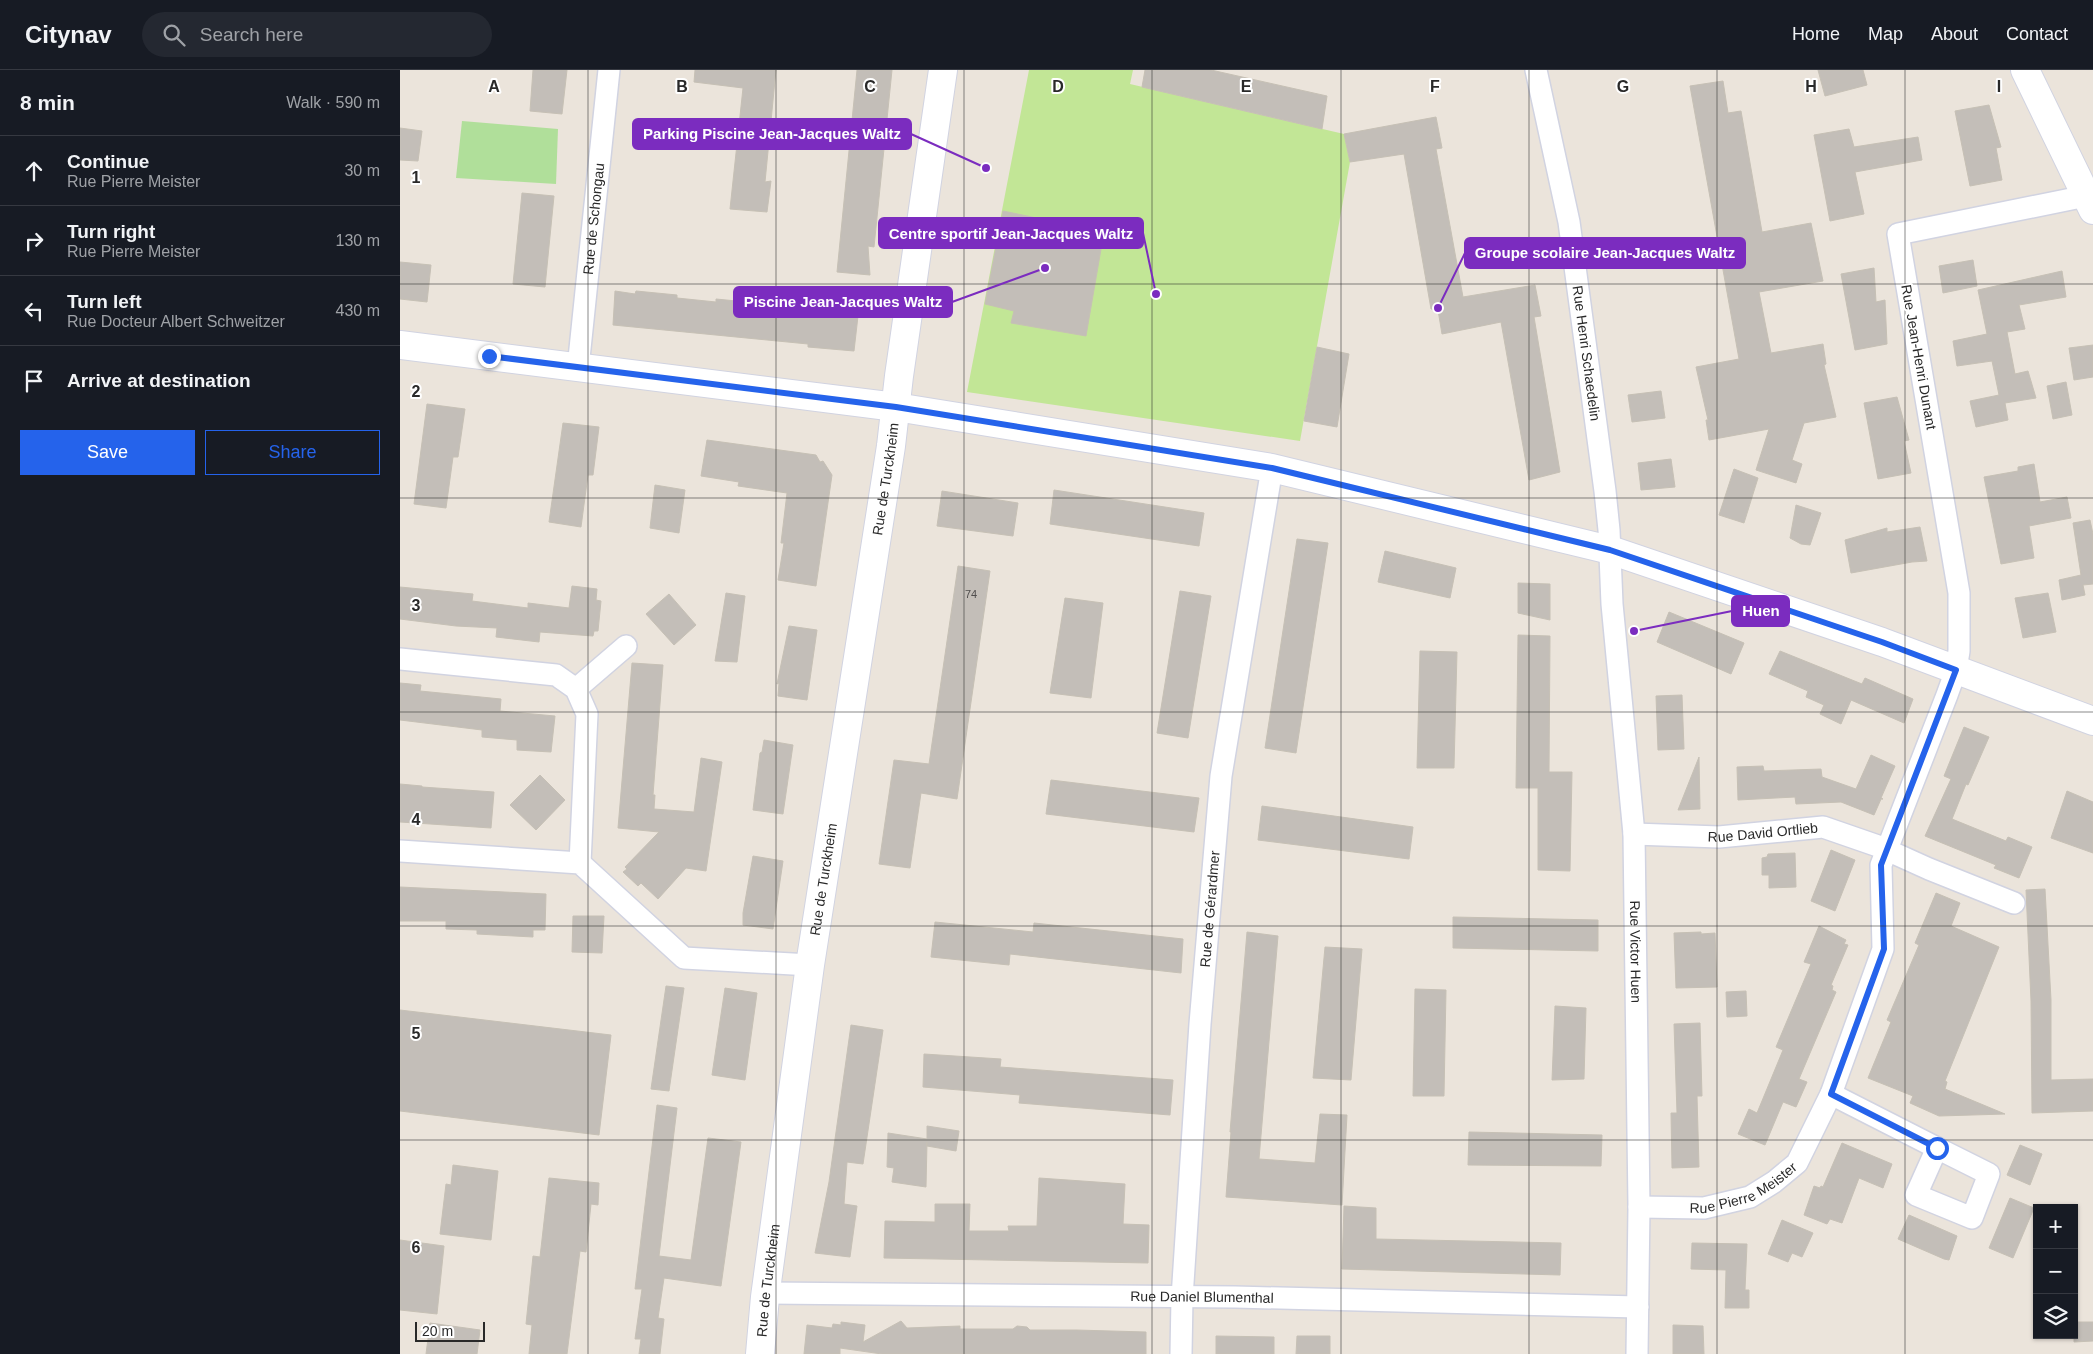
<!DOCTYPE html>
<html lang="en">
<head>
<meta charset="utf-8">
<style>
  body { margin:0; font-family:Arial,sans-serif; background:#242831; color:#f1f3f6 }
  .controls { position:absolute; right:15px; bottom:15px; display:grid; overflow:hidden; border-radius:0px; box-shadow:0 1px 4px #0004 }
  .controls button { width:45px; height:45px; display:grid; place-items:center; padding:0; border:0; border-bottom:1px solid #363941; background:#171b24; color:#f1f3f6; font:25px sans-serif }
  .scale { position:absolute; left:15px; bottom:12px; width:70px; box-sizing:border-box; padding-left:5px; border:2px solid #292929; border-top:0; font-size:14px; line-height:18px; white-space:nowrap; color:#292929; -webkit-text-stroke:4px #fff; paint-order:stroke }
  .stop { position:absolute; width:15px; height:15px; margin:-11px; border:4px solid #2563eb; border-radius:50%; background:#fff }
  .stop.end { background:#2563eb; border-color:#fff; box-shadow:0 1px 5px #0008 }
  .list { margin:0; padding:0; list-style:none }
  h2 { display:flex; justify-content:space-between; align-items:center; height:65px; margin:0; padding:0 20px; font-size:21px }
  h2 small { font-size:16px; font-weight:400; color:#9ea1a6 }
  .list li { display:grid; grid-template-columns:32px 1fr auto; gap:15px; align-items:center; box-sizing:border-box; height:70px; padding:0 20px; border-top:1px solid #363941 }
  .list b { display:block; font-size:19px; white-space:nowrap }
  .list p { margin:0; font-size:16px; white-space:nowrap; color:#9ea1a6 }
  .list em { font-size:16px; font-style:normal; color:#9ea1a6 }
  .actions { display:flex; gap:10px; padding:15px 20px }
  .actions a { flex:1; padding:11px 0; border:1px solid #2563eb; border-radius:0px; text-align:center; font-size:18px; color:#2563eb }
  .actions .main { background:#2563eb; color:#fff }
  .icon { flex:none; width:28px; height:28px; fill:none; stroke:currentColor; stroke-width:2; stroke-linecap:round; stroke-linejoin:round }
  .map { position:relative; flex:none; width:1693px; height:1284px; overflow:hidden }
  header { display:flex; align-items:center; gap:30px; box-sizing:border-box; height:70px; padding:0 25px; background:#171b24; border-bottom:1px solid #363941 }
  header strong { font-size:24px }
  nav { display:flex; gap:28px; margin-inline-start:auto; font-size:18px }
  .search { width:350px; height:45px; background:#242831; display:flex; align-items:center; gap:12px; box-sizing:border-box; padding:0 18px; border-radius:28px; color:#9ea1a6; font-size:19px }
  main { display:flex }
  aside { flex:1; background:#171b24 }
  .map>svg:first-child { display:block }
  .green { fill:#b0df9a }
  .pitch { fill:#c2e696 }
  .building { fill:#c3beb8; stroke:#c6c0b5 }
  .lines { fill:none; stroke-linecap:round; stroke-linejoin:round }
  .minor-casing { stroke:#d1d3e1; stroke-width:24 }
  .tertiary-casing { stroke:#d1d3e1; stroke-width:30 }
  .minor { stroke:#fff; stroke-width:21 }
  .tertiary { stroke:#fff; stroke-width:28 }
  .route { stroke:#2563eb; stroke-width:6 }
  .grid { fill:none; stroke:#292929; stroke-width:1; stroke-opacity:0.55 }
  .labels { text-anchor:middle; stroke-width:4; stroke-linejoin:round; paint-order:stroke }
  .number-label { font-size:11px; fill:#504e4d }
  .street-label { font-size:14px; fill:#292929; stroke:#fff }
  .grid-label { font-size:16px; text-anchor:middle; font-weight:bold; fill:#292929; stroke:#fff; stroke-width:4; stroke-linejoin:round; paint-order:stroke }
  .leader { fill:none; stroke:#7b2cbf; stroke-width:2 }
  .callout-dot { fill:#7b2cbf; stroke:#fff; stroke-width:2 }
  .callout { fill:#7b2cbf; stroke:#7b2cbf; stroke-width:2 }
  .callout-label { font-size:15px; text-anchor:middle; font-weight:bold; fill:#fff }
</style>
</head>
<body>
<header>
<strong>Citynav</strong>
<div class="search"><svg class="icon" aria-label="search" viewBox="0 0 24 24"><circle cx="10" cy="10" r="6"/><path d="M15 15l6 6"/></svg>Search here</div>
<nav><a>Home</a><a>Map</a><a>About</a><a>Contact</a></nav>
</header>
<main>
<aside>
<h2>8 min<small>Walk · 590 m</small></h2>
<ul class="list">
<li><svg class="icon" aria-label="ahead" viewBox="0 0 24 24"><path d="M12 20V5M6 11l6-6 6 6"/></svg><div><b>Continue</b><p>Rue Pierre Meister</p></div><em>30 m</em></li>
<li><svg class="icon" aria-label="right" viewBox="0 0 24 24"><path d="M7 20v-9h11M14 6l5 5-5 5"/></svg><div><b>Turn right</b><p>Rue Pierre Meister</p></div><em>130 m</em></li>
<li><svg class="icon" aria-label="left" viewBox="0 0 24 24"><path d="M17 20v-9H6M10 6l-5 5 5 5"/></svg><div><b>Turn left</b><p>Rue Docteur Albert Schweitzer</p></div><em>430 m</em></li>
<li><svg class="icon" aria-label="arrive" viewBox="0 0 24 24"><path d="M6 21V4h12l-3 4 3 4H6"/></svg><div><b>Arrive at destination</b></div></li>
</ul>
<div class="actions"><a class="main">Save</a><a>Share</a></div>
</aside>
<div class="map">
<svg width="1693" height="1284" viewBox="0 0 1693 1284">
  <rect width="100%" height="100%" fill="#ebe4db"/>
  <!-- green -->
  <polygon class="green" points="62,51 158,59 156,114 56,108"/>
  <!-- pitch -->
  <polygon class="pitch" points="629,0 733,0 730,14 944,64 950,92 900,371 567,322"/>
  <!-- building -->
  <g class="building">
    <polygon points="133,0 167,0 162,44 130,41"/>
    <polygon points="295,0 376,0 365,112 371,111 367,142 330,139 343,18 294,12"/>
    <polygon points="457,0 492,0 474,177 468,176 470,205 437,202"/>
    <polygon points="745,0 811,0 927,26 922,59 742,17"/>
    <polygon points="1418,0 1463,0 1467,15 1425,26"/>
    <polygon points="1323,11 1328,43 1341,41 1362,162 1411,153 1423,211 1359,222 1371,283 1423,274 1426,294 1424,295 1436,347 1404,353 1392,390 1402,394 1396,413 1356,400 1369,359 1309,370 1306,350 1308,350 1296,297 1339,289 1290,16"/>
    <polygon points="1589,35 1601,77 1596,78 1602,110 1570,116 1555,41"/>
    <polygon points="1036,47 1042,78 1036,79 1063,227 1135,215 1141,246 1134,247 1160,402 1129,410 1101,252 1042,264 1038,240 1031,239 1004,84 950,92 944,64"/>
    <polygon points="0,58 22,61 18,91 0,90"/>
    <polygon points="1449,59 1454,77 1518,67 1522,90 1455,102 1464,144 1430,151 1414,65"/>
    <polygon points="122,123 154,126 145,217 113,214"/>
    <polygon points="603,141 704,162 686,266 611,253 614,241 585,234"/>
    <polygon points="1573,190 1577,216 1543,223 1539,196"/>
    <polygon points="0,192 31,195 27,232 0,229"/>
    <polygon points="1474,198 1476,232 1485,230 1487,274 1455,280 1441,204"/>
    <polygon points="1662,201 1666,227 1619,235 1625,259 1607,262 1615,304 1628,301 1636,328 1605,333 1608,350 1576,357 1570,331 1599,325 1592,291 1557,296 1553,271 1587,264 1578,220"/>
    <polygon points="215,221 235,224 236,221 277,225 277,228 316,232 316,229 357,233 357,237 394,240 395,237 440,242 458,246 454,281 408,277 408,274 213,255"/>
    <polygon points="1693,275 1693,307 1674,310 1669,278"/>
    <polygon points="917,277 949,284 937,357 904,351"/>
    <polygon points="1666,312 1672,345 1653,349 1647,316"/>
    <polygon points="1261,321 1265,348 1232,352 1228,325"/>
    <polygon points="1497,327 1509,370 1504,371 1511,403 1478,409 1464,333"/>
    <polygon points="27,334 65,339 58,387 53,387 46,438 14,434"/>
    <polygon points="163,353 199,357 193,405 188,405 181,457 149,452"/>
    <polygon points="307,370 416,385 420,392 423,391 432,405 416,516 378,510 384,473 381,473 387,423 338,416 339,412 301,406"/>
    <polygon points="1271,389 1275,417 1241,420 1238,393"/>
    <polygon points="1634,394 1640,432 1667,427 1671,448 1629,456 1634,488 1601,494 1584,407 1618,401 1618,397"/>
    <polygon points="1334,399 1358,408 1344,453 1319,445"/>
    <polygon points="255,415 285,420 279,463 250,458"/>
    <polygon points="654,420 804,443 799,476 650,454"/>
    <polygon points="542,421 618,433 613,466 537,456"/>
    <polygon points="1396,435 1421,443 1410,475 1401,474 1390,468"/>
    <polygon points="1690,450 1693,464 1693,514 1683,515 1685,525 1662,530 1659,510 1681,505 1673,453"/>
    <polygon points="1520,457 1527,491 1512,492 1451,503 1445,470 1487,458 1487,462"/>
    <polygon points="897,469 928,473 896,683 865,678"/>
    <polygon points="985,481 1056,498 1050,528 978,512"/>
    <polygon points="558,496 590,501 557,729 521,723 510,798 479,794 494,690 529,694"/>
    <polygon points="1118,513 1150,514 1150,550 1118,543"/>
    <polygon points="172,516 197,519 196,530 201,531 198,561 194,561 193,566 140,562 139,572 96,567 97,558 56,556 0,549 0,517 73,524 72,531 128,538 128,533 169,538"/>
    <polygon points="780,521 811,526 788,668 757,663"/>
    <polygon points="326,523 345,526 337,592 315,591"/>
    <polygon points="1648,523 1656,562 1623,568 1615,528"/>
    <polygon points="269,524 296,555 274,575 246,544"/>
    <polygon points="665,528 703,533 691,628 650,623"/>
    <polygon points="1269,542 1344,573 1331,604 1257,572"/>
    <polygon points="389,556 417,560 407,630 378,626 379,613 377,614"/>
    <polygon points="1118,565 1150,566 1149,702 1172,702 1170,801 1138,800 1138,718 1116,718"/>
    <polygon points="1020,581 1057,582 1054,698 1017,698"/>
    <polygon points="1380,581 1462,614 1465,608 1513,629 1504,653 1451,630 1441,654 1420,644 1424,635 1406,627 1408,621 1369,604"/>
    <polygon points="232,593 263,595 253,725 255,725 254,739 294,742 301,688 322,692 306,801 286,798 258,829 241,813 238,816 223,802 227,799 225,797 259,762 218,758"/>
    <polygon points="0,613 21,615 20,621 101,629 100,641 155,646 151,682 117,680 117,670 82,667 82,660 0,650"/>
    <polygon points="1282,625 1284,679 1258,680 1256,626"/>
    <polygon points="1564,657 1589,667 1568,715 1566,714 1552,749 1606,771 1608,767 1632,777 1619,808 1594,798 1596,795 1525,766 1551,709 1544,706"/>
    <polygon points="364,670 393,675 383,744 353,740 360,683 362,682"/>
    <polygon points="1471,685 1495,696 1481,728 1483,729 1481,729 1474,745 1441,732 1396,734 1395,727 1338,730 1337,697 1363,696 1364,701 1421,699 1422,707 1456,719"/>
    <polygon points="1299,687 1300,739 1278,740"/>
    <polygon points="140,705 165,730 136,760 110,735"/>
    <polygon points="651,710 799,728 794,762 646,744"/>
    <polygon points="0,714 22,716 22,717 94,722 91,758 0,752"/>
    <polygon points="1667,721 1693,732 1693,783 1651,768"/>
    <polygon points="862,736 1013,757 1009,789 858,770"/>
    <polygon points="1431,780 1455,790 1435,841 1411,831"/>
    <polygon points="1395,783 1396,817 1369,818 1369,805 1362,805 1362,788 1367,787 1368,784"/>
    <polygon points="353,786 383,791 373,859 343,855 343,843"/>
    <polygon points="0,817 146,824 145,860 133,860 133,867 77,864 77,860 46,859 46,851 0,851"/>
    <polygon points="1645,819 1651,930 1651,1010 1693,1009 1693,1041 1632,1043 1631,931 1626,820"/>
    <polygon points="1536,823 1560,833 1551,856 1599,877 1545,1011 1547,1012 1545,1019 1605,1044 1539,1046 1510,1033 1513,1026 1468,1008 1491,952 1487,950 1519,875 1515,873"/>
    <polygon points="173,846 204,846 202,883 172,882"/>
    <polygon points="1053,847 1198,850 1198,881 1053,878"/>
    <polygon points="535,852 633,862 634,853 783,869 781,903 610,884 609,895 531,887"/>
    <polygon points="1419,856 1446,870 1444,874 1448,875 1431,915 1433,916 1432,920 1436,922 1399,1009 1407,1012 1396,1037 1383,1032 1365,1075 1338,1064 1349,1039 1357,1043 1383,980 1376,977 1411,894 1404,892"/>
    <polygon points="847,862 878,866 859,1089 915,1093 920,1044 947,1045 942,1135 826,1127 831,1062 830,1062"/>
    <polygon points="1301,862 1301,864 1315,863 1317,917 1276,918 1274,863"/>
    <polygon points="925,877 962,879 951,1010 913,1008"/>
    <polygon points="266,916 284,918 269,1021 251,1019"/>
    <polygon points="325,918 357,923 345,1010 312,1005"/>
    <polygon points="1015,919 1046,920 1044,1026 1013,1026"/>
    <polygon points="1346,921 1347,946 1327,947 1326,922"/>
    <polygon points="1155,936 1186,938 1184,1009 1152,1010"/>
    <polygon points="0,940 211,965 199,1065 0,1041"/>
    <polygon points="1300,953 1302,1026 1297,1026 1299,1097 1272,1098 1271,1043 1277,1043 1274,954"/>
    <polygon points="451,955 483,960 463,1094 447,1092 444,1134 457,1136 450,1187 415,1183 429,1112"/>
    <polygon points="524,984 601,989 600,997 773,1010 770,1045 619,1033 620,1025 523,1017"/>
    <polygon points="257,1035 277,1038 259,1186 291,1190 308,1068 341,1072 321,1216 264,1208 258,1248 264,1249 260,1284 239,1284 241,1269 235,1269 242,1219 235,1219"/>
    <polygon points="527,1056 559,1061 556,1081 527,1076 527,1072 526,1117 492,1112 494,1098 487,1097 488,1063 527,1069"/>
    <polygon points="1069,1062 1202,1065 1201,1096 1068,1095"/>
    <polygon points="1442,1073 1492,1094 1483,1118 1459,1108 1442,1153 1430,1149 1427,1154 1404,1145 1414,1116 1420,1118 1421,1116 1423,1117"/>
    <polygon points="1620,1075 1642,1084 1630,1115 1607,1105"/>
    <polygon points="53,1095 98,1101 91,1170 40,1164 46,1114 51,1115"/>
    <polygon points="149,1108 199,1113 198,1135 191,1134 186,1182 180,1181 167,1284 129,1284 132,1255 126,1254 133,1186 140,1187"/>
    <polygon points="639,1108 725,1114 723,1154 749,1155 748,1193 484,1188 485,1151 535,1152 535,1134 570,1134 569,1161 609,1161 608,1156 637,1156"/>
    <polygon points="1610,1128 1634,1138 1613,1188 1589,1178"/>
    <polygon points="944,1136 976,1138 976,1169 1161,1173 1160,1205 942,1199"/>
    <polygon points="1509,1145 1557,1166 1549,1190 1544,1189 1498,1169"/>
    <polygon points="1382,1150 1413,1163 1402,1187 1392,1183 1388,1192 1368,1184"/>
    <polygon points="0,1170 44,1176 37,1244 0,1240"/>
    <polygon points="1292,1173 1347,1174 1345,1220 1349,1220 1349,1238 1325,1238 1326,1200 1291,1199"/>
    <polygon points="501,1251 507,1258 560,1256 560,1259 613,1259 617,1256 627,1257 630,1260 676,1260 746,1262 746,1284 482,1284 440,1278 440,1284 404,1284 407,1255 432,1258 433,1254 441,1255 441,1252 465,1255 463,1272"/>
    <polygon points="1674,1252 1693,1252 1693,1271 1674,1272"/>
    <polygon points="30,1253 80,1260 77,1284 26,1284"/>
    <polygon points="1273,1255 1303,1256 1304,1284 1273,1284"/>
    <polygon points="816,1266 874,1267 874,1284 816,1284"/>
    <polygon points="897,1266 930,1266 930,1284 896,1284"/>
  </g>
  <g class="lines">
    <defs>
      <g id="minor">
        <path id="s1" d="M1136 0 1169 152 1205 421 1209 460 1212 534 1234 764 1239 1137 1237 1284"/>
        <path id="s2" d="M178 298 209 0"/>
        <polyline points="0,589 156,605 176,619 187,644 180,793"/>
        <polyline points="176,619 226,576"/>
        <path id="s3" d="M1234 764 1319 767 1423 757 1478 776 1529 799 1614 833"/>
        <polyline points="0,781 180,793 284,888 410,895"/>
        <polyline points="1431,1024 1537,1078"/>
        <polygon points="1537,1078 1589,1104 1572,1148 1516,1125"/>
        <path id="s4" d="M1239 1137 1304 1138 1350 1127 1374 1112 1397 1093 1431 1024 1483 879 1481 795 1547 625 1556 600 1559 581V523L1498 164 1686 126"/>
        <path id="s5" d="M366 1223 835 1227 1238 1237"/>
        <path id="s6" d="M781 1284 782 1228 800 954 821 706 872 398"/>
      </g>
      <g id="tertiary">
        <polyline points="1625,0 1693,140"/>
        <polyline points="0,275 496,337 872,398 1210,480 1482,572 1693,651"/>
        <path id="s7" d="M360 1284 365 1227 410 895 491 376 499 306 543 0"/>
      </g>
    </defs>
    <!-- minor casing -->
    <use href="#minor" class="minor-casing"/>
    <!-- tertiary casing -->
    <use href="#tertiary" class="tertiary-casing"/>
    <!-- minor -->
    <use href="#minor" class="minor"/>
    <!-- tertiary -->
    <use href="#tertiary" class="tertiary"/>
  </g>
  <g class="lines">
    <!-- route -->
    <polyline class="route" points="89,286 496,337 872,398 1210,480 1482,572 1556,600 1481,795 1484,879 1431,1024 1537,1078"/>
  </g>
  <!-- grid -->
  <path class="grid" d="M188 0V1284M376 0V1284M564 0V1284M752 0V1284M941 0V1284M1129 0V1284M1317 0V1284M1505 0V1284M0 214H1693M0 428H1693M0 642H1693M0 856H1693M0 1070H1693"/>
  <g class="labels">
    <!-- number labels -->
    <g class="number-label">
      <text x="571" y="528">74</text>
    </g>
    <!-- street labels -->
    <g class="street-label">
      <text dy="5" stroke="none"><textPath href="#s2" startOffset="150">Rue de Schongau</textPath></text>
      <text dy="5" stroke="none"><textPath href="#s1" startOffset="288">Rue Henri Schaedelin</textPath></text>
      <text transform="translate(1519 287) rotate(80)" y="5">Rue Jean-Henri Dunant</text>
      <text dy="5" stroke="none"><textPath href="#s7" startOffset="884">Rue de Turckheim</textPath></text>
      <text dy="5" stroke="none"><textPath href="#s3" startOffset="129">Rue David Ortlieb</textPath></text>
      <text dy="5" stroke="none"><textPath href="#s7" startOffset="479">Rue de Turckheim</textPath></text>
      <text dy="5" stroke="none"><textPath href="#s6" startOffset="446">Rue de Gérardmer</textPath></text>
      <text dy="5" stroke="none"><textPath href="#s1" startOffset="889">Rue Victor Huen</textPath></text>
      <text dy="5" stroke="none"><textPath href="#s4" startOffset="109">Rue Pierre Meister</textPath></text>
      <text dy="5" stroke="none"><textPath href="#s7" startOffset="74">Rue de Turckheim</textPath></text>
      <text dy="5" stroke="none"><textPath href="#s5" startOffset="436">Rue Daniel Blumenthal</textPath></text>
    </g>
  </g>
  <g class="grid-label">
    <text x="94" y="22">A</text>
    <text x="282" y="22">B</text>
    <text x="470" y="22">C</text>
    <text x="658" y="22">D</text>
    <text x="846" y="22">E</text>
    <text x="1035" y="22">F</text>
    <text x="1223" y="22">G</text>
    <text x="1411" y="22">H</text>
    <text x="1599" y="22">I</text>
    <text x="16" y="113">1</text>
    <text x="16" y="327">2</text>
    <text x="16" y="541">3</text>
    <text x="16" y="755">4</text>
    <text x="16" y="969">5</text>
    <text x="16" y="1183">6</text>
  </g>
  <!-- callouts -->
  <path class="leader" d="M586 98L511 64M756 224L743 163M1038 238L1065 183M645 198L552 232M1234 561L1332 541"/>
  <g class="callout-dot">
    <circle cx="586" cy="98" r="5"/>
    <circle cx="756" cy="224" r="5"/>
    <circle cx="1038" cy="238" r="5"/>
    <circle cx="645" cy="198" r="5"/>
    <circle cx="1234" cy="561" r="5"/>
  </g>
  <g class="callout">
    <rect x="233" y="49" width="278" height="30" rx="5"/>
    <rect x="479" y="148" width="264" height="30" rx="5"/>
    <rect x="1065" y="168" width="280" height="30" rx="5"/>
    <rect x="334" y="217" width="218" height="30" rx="5"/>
    <rect x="1332" y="526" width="57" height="30" rx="5"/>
  </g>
  <g class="callout-label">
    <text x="372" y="69">Parking Piscine Jean-Jacques Waltz</text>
    <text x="611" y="169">Centre sportif Jean-Jacques Waltz</text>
    <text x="1205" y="188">Groupe scolaire Jean-Jacques Waltz</text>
    <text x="443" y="237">Piscine Jean-Jacques Waltz</text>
    <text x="1361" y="546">Huen</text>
  </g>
</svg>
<div class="controls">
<button>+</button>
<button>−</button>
<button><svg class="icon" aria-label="layers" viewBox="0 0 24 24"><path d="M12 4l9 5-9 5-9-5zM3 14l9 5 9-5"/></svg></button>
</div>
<div class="scale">20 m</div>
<div class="stop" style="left:1537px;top:1078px"></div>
<div class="stop end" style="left:89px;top:286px"></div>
</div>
</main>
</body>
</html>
